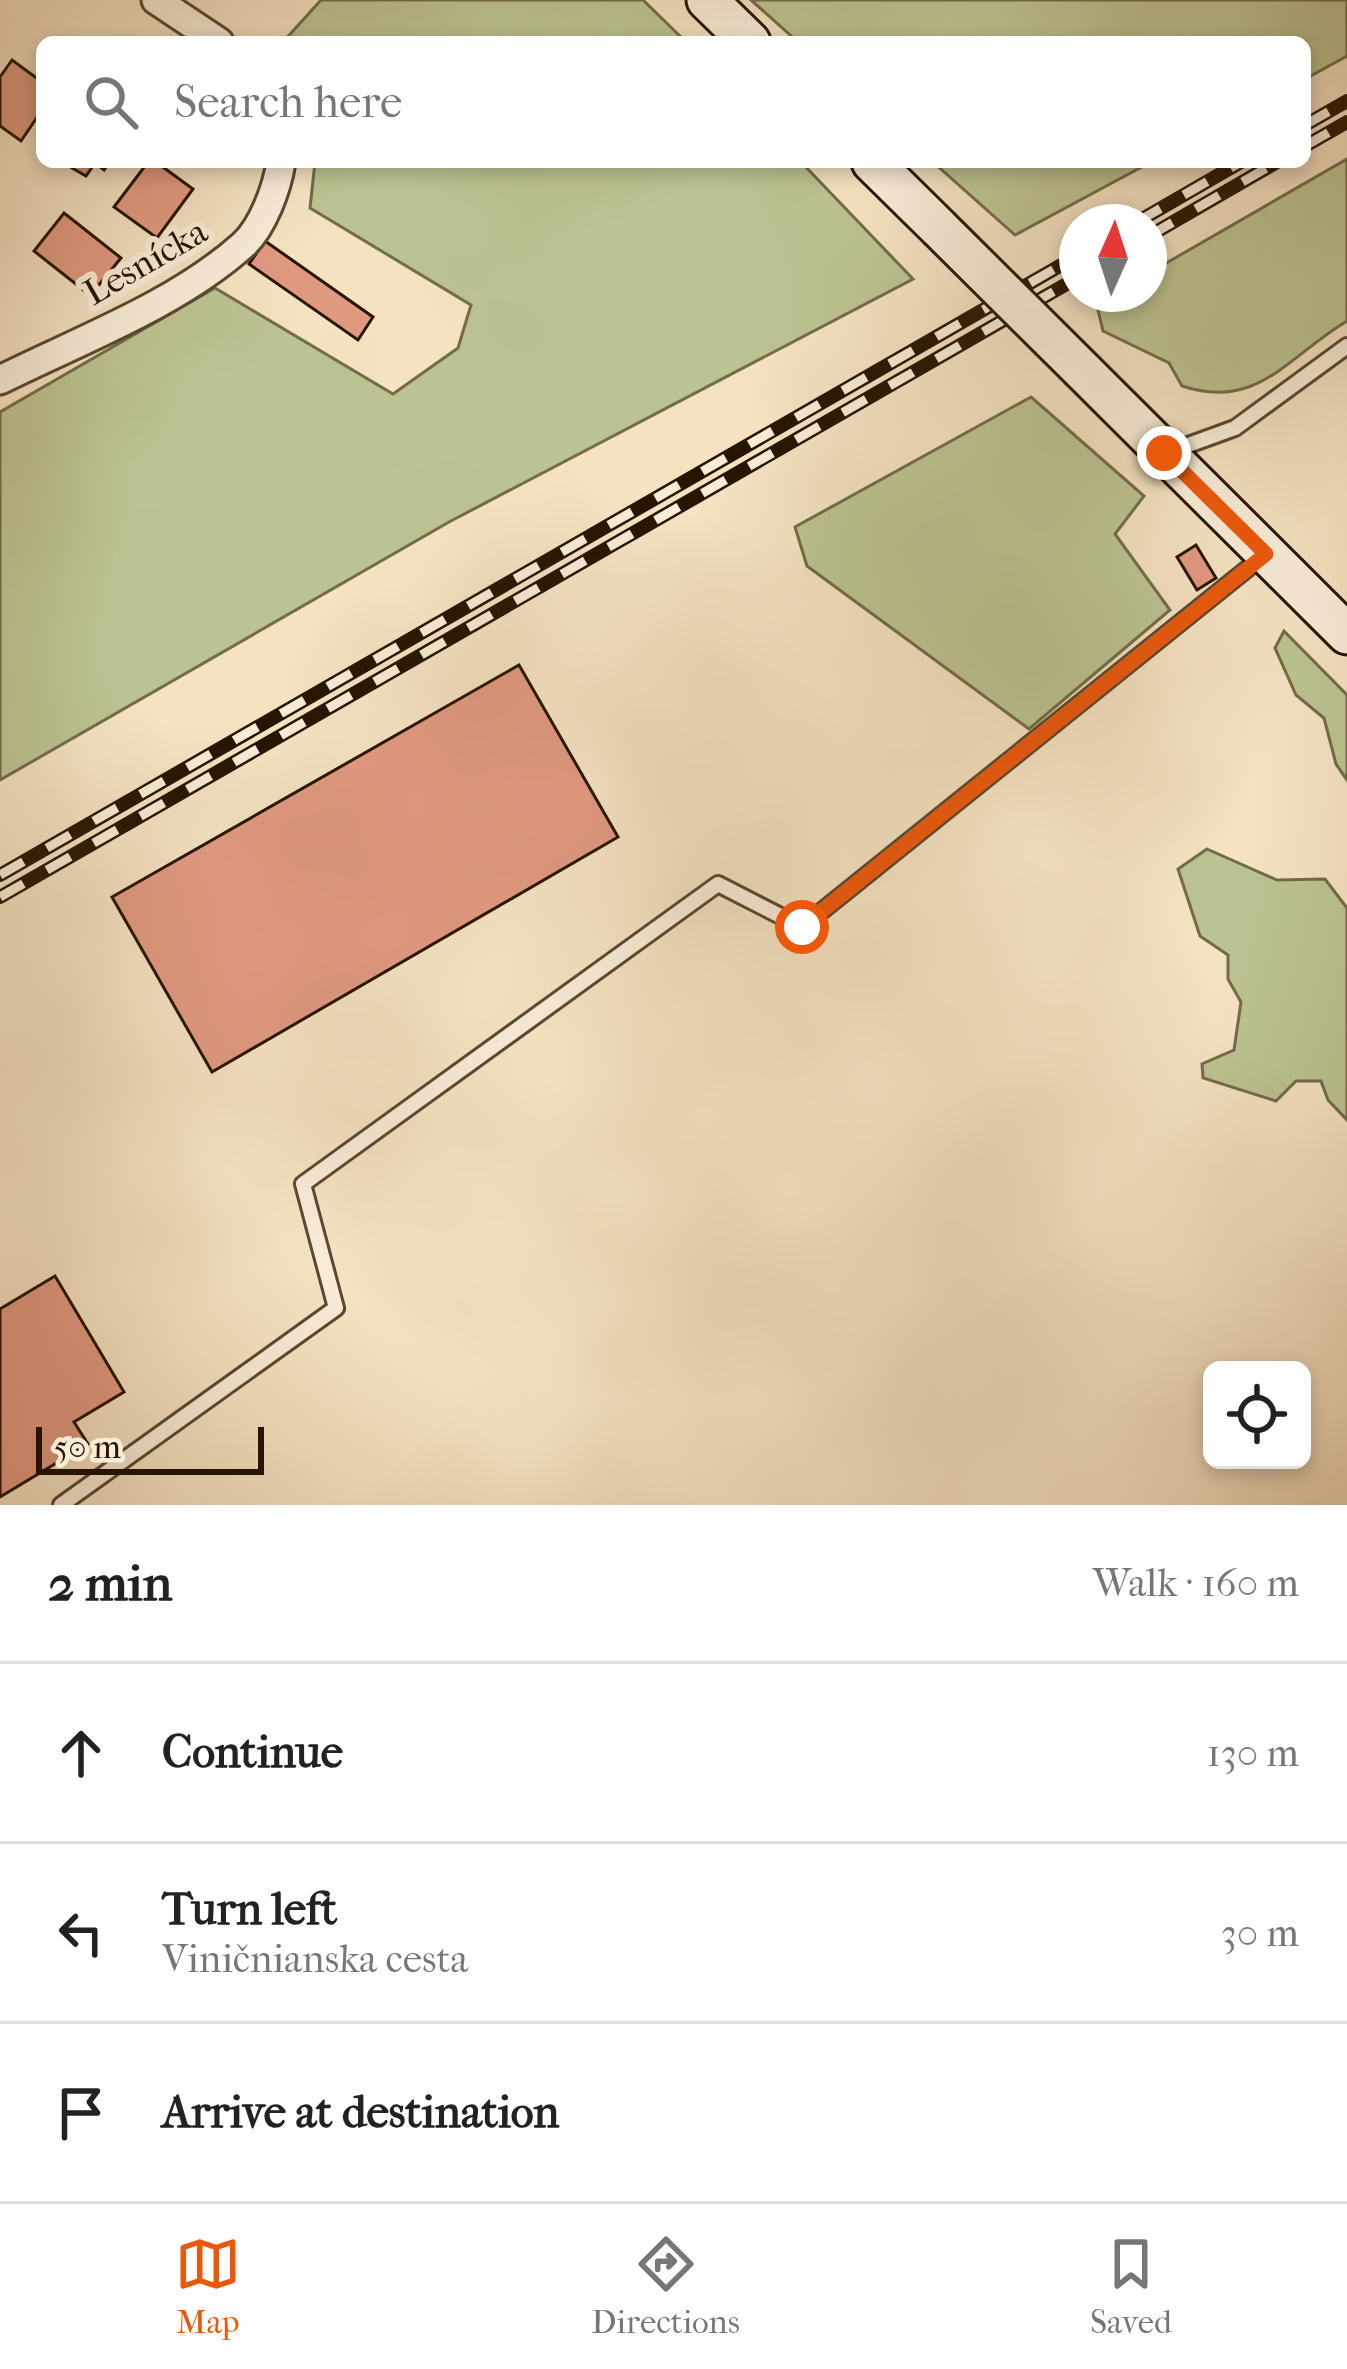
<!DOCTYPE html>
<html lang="en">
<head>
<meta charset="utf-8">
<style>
  body { margin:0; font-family:"IM FELL French Canon",serif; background:#f6f6f6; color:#222 }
  .controls { position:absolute; right:36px; bottom:36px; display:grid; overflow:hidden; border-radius:18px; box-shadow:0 6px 18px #0003 }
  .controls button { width:108px; height:108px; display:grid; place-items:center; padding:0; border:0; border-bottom:3px solid #e0e0e0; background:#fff; color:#222; font:60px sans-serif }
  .compass { position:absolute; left:1059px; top:204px; width:108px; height:108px; border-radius:50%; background:#fff; box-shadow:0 6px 18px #0003; rotate:3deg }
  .scale { position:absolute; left:36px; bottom:30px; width:228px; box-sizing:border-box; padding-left:12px; border:6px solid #271500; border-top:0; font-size:33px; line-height:42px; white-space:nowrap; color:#271500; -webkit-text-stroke:9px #f8ecd7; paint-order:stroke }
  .stop { position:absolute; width:36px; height:36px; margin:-27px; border:9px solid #ea580c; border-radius:50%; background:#fff }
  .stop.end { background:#ea580c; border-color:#fff; box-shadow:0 3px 12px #0008 }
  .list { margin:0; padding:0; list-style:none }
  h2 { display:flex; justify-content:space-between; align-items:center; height:156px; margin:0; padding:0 48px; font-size:51px }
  h2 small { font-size:39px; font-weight:400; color:#767676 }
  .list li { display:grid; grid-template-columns:78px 1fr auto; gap:36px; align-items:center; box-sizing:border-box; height:180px; padding:0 48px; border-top:3px solid #e0e0e0 }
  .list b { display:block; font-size:45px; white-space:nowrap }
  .list p { margin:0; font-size:39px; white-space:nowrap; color:#767676 }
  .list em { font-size:39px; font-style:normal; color:#767676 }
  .icon { flex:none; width:66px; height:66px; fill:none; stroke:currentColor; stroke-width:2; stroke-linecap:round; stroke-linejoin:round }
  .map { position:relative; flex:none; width:1347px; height:1505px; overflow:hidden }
  .search { position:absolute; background:#fff; box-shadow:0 6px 18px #0003; left:36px; right:36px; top:36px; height:132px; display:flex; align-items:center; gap:30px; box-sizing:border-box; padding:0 42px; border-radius:18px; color:#767676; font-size:45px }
  .sheet { height:696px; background:#fff }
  nav { display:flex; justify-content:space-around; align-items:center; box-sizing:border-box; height:168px; border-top:3px solid #e0e0e0; background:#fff; font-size:33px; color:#767676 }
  nav a { display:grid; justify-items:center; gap:6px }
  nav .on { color:#ea580c }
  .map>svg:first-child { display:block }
  .green { fill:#bcc392; stroke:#726c49; stroke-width:3 }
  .building { fill:#e09981; stroke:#271500; stroke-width:3 }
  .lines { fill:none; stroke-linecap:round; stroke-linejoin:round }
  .service-casing { stroke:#5a4830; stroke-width:20 }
  .minor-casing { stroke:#5a4830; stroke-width:33 }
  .secondary-casing { stroke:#271500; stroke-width:45 }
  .service { stroke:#f8ecd7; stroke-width:14 }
  .minor { stroke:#f8ecd7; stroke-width:27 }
  .secondary { stroke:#f8ecd7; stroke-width:39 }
  .rail-casing { stroke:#271500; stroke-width:14 }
  .rail { stroke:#f8ecd7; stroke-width:9; stroke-dasharray:27; stroke-linecap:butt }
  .secondary-bridge-casing { stroke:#271500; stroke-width:45; stroke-linecap:butt }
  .secondary-bridge { stroke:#f8ecd7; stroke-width:39 }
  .route { stroke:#ea580c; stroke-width:15 }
  .labels { text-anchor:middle; stroke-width:12; stroke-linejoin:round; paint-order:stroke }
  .street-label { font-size:36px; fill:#271500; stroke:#f8ecd7 }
</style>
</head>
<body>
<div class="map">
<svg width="1347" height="1505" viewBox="0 0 1347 1505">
  <rect width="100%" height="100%" fill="#f4e2c1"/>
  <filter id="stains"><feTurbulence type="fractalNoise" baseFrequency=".00167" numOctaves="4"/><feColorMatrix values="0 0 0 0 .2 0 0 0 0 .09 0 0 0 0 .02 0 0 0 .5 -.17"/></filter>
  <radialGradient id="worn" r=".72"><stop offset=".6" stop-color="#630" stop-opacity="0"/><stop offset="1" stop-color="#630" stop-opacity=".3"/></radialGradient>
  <!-- green -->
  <g class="green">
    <polygon points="321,0 643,0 686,42 283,42"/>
    <polygon points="751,0 1347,0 1347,56 1305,79 1305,42 798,42"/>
    <path d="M1347 159V321C1288 356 1258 411 1182 386L1169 363 1103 331 1098 310 1113 294H1149V273Z"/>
    <polygon points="315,162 801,162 913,279 449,522 0,780 0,412 215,288 393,394 458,348 471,305 310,208"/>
    <polygon points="933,162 1151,162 1015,235"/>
    <polygon points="1031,397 1144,496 1115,534 1170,610 1029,729 807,566 795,527"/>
    <polygon points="1284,631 1347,695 1347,780 1336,764 1324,718 1296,695 1275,648"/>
    <polygon points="1207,849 1277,880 1325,879 1347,908 1347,1120 1328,1100 1321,1081 1296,1081 1276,1101 1203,1078 1202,1064 1234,1050 1241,1002 1228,979 1228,955 1200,936 1178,869"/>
  </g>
  <!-- building -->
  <g class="building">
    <polygon points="12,60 42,82 42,110 21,141 0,126 0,77"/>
    <polygon points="76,162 110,162 104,170 95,163 86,176 72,168"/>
    <polygon points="148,162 156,162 193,189 157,238 114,207"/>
    <polygon points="64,213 121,258 98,286 93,282 86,292 34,251"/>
    <polygon points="265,241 373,317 358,340 249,264"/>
    <polygon points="1196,545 1216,578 1197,590 1177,557"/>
    <polygon points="519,665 618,837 212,1072 112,897"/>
    <polygon points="55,1276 124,1392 74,1422 88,1444 0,1497 0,1309"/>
  </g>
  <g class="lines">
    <defs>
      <g id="service">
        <polyline points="1169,452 1235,428 1347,346"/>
        <polyline points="61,1505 336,1308 303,1184 718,884 802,927 1262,557"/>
      </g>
      <g id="minor">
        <polyline points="156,0 219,42"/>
        <path d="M0 380C80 340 176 305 243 245 263 227 277 188 281 162"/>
      </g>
      <g id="secondary">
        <polyline points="707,0 750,42"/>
        <polyline points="872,162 939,228"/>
        <polyline points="1082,370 1347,634"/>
      </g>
    </defs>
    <!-- service casing -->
    <use href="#service" class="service-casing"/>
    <!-- minor casing -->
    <use href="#minor" class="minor-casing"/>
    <!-- secondary casing -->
    <use href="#secondary" class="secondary-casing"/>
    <!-- service -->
    <use href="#service" class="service"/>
    <!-- minor -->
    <use href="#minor" class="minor"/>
    <!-- secondary -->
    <use href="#secondary" class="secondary"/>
    <defs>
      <g id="rail">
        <polyline points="1305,125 1347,101"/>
        <polyline points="1305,146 1347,122"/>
        <polyline points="1137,222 1241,162"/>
        <polyline points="1149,236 1277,162"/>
        <polyline points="0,875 1077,256"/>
        <polyline points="0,897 1077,278"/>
      </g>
    </defs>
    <!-- rail casing -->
    <use href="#rail" class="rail-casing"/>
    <!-- rail -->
    <use href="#rail" class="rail"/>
    <defs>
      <polyline id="secondary-bridge" points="939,228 1082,370"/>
    </defs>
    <!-- secondary-bridge casing -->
    <use href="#secondary-bridge" class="secondary-bridge-casing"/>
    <!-- secondary-bridge -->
    <use href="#secondary-bridge" class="secondary-bridge"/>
  </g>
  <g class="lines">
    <!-- route -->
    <polyline class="route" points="802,927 1266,554 1164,453"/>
  </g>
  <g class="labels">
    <!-- street labels -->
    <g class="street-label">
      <text transform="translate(145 261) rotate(-30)" y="13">Lesnícka</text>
    </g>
  </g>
  <rect width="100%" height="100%" filter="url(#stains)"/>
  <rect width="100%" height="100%" fill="url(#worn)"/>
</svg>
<div class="controls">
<button><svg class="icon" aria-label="locate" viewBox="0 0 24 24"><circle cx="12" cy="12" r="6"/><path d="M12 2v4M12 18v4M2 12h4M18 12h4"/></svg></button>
</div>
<svg class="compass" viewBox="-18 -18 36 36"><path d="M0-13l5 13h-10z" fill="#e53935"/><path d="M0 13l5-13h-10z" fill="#767676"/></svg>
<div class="scale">50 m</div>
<div class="stop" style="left:802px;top:927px"></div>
<div class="stop end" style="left:1164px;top:453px"></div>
<div class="search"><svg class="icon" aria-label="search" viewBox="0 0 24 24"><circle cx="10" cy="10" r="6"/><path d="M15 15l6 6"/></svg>Search here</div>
</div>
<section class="sheet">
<h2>2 min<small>Walk · 160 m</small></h2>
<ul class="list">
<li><svg class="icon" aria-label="ahead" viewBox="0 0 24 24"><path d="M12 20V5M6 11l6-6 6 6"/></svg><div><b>Continue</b></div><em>130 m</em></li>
<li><svg class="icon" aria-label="left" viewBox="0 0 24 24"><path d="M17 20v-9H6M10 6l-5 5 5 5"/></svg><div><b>Turn left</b><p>Viničnianska cesta</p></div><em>30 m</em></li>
<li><svg class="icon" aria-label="arrive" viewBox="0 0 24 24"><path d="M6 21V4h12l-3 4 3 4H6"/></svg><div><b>Arrive at destination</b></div></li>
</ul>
</section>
<nav>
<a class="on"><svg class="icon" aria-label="map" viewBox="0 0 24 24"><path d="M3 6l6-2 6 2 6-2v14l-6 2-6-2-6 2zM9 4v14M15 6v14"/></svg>Map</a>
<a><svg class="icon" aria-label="directions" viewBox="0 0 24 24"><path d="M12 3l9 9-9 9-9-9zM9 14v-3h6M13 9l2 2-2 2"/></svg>Directions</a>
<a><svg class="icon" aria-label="saved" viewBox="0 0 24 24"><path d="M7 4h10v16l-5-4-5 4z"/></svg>Saved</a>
</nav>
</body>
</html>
